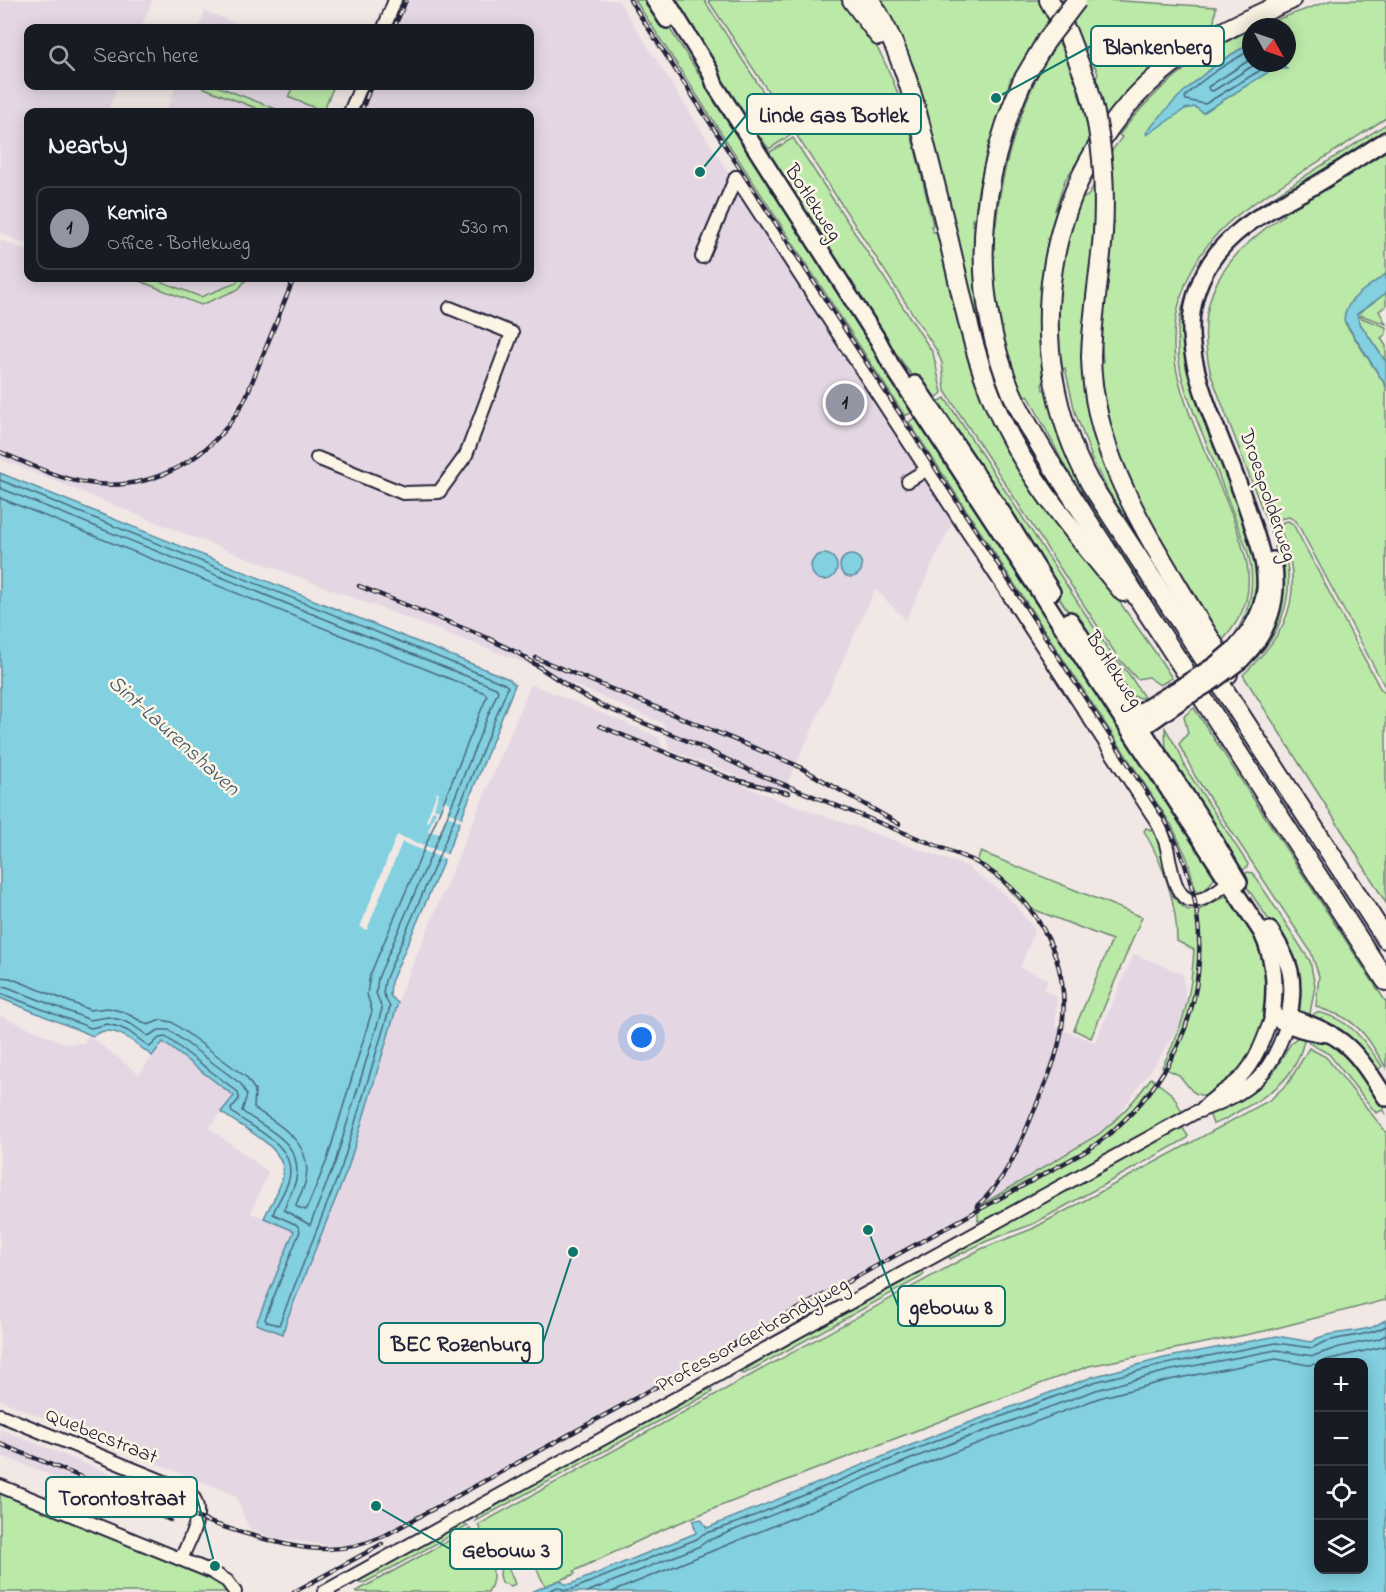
<!DOCTYPE html>
<html lang="en">
<head>
<meta charset="utf-8">
<style>
  body { margin:0; font-family:"Indie Flower",sans-serif; background:#20242c; color:#f1f3f6 }
  .controls { position:absolute; right:18px; bottom:18px; display:grid; overflow:hidden; border-radius:12px; box-shadow:0 3px 15px #0003 }
  .controls button { width:54px; height:54px; display:grid; place-items:center; padding:0; border:0; border-bottom:2px solid #363941; background:#171b24; color:#f1f3f6; font:30px sans-serif }
  .compass { position:absolute; left:1242px; top:18px; width:54px; height:54px; border-radius:50%; background:#171b24; box-shadow:0 3px 15px #0003; rotate:130deg }
  .you { position:absolute; left:642px; top:1038px; width:21px; height:21px; margin:-15px; border:4px solid #fff; border-radius:50%; background:#1a73e8; box-shadow:0 0 0 9px #1a73e833 }
  .badge { display:grid; place-items:center; width:39px; height:39px; border-radius:50%; background:#9495a2; color:#111; font-size:20px; font-weight:700 }
  .pin { position:absolute; translate:-50% -50%; border:3px solid #fff; box-shadow:0 2px 6px #0006 }
  .list { margin:0; padding:0; list-style:none }
  h2 { display:flex; justify-content:space-between; align-items:center; height:78px; margin:0; padding:0 24px; font-size:26px }
  h2 small { font-size:20px; font-weight:400; color:#9ea1a6 }
  .list li { display:grid; grid-template-columns:39px 1fr auto; gap:18px; align-items:center; box-sizing:border-box; height:84px; margin:0 12px 12px; padding:0 12px; border:2px solid #363941; border-radius:12px }
  .list b { display:block; font-size:22px; white-space:nowrap }
  .list p { margin:0; font-size:20px; white-space:nowrap; color:#9ea1a6 }
  .list em { font-size:20px; font-style:normal; color:#9ea1a6 }
  .icon { flex:none; width:33px; height:33px; fill:none; stroke:currentColor; stroke-width:2; stroke-linecap:round; stroke-linejoin:round }
  .map { position:relative; flex:none; width:1386px; height:1592px; overflow:hidden }
  .search { position:absolute; background:#171b24; box-shadow:0 3px 15px #0003; left:24px; top:24px; width:510px; height:66px; display:flex; align-items:center; gap:15px; box-sizing:border-box; padding:0 21px; border-radius:12px; color:#9ea1a6; font-size:22px }
  .panel { position:absolute; background:#171b24; box-shadow:0 3px 15px #0003; left:24px; top:108px; width:510px; height:174px; border-radius:12px }
  .map>svg:first-child { display:block }
  .built { fill:#e4d7e3 }
  .green { fill:#bbe9a8; stroke:#6e8672; stroke-width:1.5; fill-rule:evenodd }
  .water { fill:#82d0e0; stroke:#5c8a9e; stroke-width:1.5; fill-rule:evenodd }
  .pier { fill:#f1e7e4 }
  .lines { fill:none; stroke-linecap:round; stroke-linejoin:round }
  .shore { stroke:#48687d; stroke-width:1.5 }
  .minor-casing { stroke:#22223b; stroke-width:16 }
  .major-casing { stroke:#22223b; stroke-width:20 }
  .highway-casing { stroke:#22223b; stroke-width:22 }
  .minor { stroke:#fcf5e5; stroke-width:12 }
  .major { stroke:#fcf5e5; stroke-width:15 }
  .highway { stroke:#fcf5e5; stroke-width:18 }
  .rail-casing { stroke:#22223b; stroke-width:4.5 }
  .rail { stroke:#fcf5e5; stroke-width:2; stroke-dasharray:7; stroke-linecap:butt }
  .major-bridge-casing { stroke:#22223b; stroke-width:20; stroke-linecap:butt }
  .highway-bridge-casing { stroke:#22223b; stroke-width:22; stroke-linecap:butt }
  .major-bridge { stroke:#fcf5e5; stroke-width:15 }
  .highway-bridge { stroke:#fcf5e5; stroke-width:18 }
  .labels { text-anchor:middle; stroke-width:5; stroke-linejoin:round; paint-order:stroke }
  .street-label { font-size:21px; fill:#22223b; stroke:#fcf5e5 }
  .water-label { font-size:22px; font-style:italic; fill:#3f566d; stroke:#fcf5e5 }
  .leader { fill:none; stroke:#0f766e; stroke-width:2 }
  .callout-dot { fill:#0f766e; stroke:#fcf5e5; stroke-width:2 }
  .callout { fill:#fcf5e5; stroke:#0f766e; stroke-width:2 }
  .callout-label { font-size:22px; text-anchor:middle; font-weight:bold; fill:#22223b }
</style>
</head>
<body>
<div class="map">
<svg width="1386" height="1592" viewBox="0 0 1386 1592">
  <rect width="100%" height="100%" fill="#f1e7e4"/>
  <filter id="ink" filterUnits="userSpaceOnUse"><feTurbulence type="fractalNoise" baseFrequency=".0167" numOctaves="2"/><feDisplacementMap in="SourceGraphic" scale="12" xChannelSelector="R" yChannelSelector="G"/><feConvolveMatrix kernelMatrix="1 2 1 2 8 2 1 2 1" color-interpolation-filters="sRGB"/></filter>
  <g filter="url(#ink)">
    <!-- built -->
    <g class="built">
      <polygon points="0,0 152,0 141,28 28,28 28,86 118,86 107,112 28,112 28,244 0,233"/>
      <polygon points="406,0 618,0 952,523 906,620 875,589 783,793 669,750 664,724 520,661 193,537 0,459 0,240 28,251 28,278 530,278 530,112 363,112 373,86 530,86 530,28 395,28"/>
      <polygon points="205,11 248,28 199,28"/>
      <polygon points="176,86 334,86 323,112 166,112"/>
      <polygon points="531,684 659,737 664,753 776,799 966,866 1007,896 1035,929 1020,968 1048,979 1044,990 1057,997 1055,1027 1095,1042 1134,954 1183,974 1187,1014 1156,1063 1109,1128 1008,1191 374,1538 345,1545 328,1545 273,1538 249,1528 235,1495 0,1400 0,1016 67,1044 84,1043 88,1035 139,1074 163,1042 234,1096 209,1128 268,1172 251,1213 294,1230 256,1324 269,1329 287,1325 286,1322 402,990"/>
      <polygon points="0,1429 118,1477 112,1493 176,1518 174,1524 0,1455"/>
    </g>
    <!-- green -->
    <g class="green">
      <polygon points="635,0 651,0 917,410 905,416"/>
      <polygon points="675,0 704,0 791,135 769,149 761,138 757,140"/>
      <path d="M708 0H844C858 20 874 39 884 61 909 112 920 170 933 225L931 226 933 232 953 231 874 0H1107L1216 7 1214 22 1166 55 1115 105 1065 180 1055 210 1088 196 1111 152 1122 137 1119 135C1154 88 1199 54 1251 29V63H1287V27H1256L1332 0H1386V118C1355 138 1325 158 1294 177 1272 192 1247 205 1227 224 1184 263 1164 325 1179 381 1196 443 1233 502 1247 564 1252 597 1243 617 1223 640 1187 580 1140 515 1117 448 1108 420 1104 392 1100 362H1103L1102 348 1082 361 1083 374 1085 375 1150 547 1146 549 1110 494 1090 456 1091 455 1075 412 1065 368 1042 384 1043 390H1046C1066 470 1106 525 1150 593L1146 596 1069 481 1070 476 1028 395 990 419 1157 655 1172 678 1160 685 1148 677 1137 679 1119 659 945 391 942 363 937 351 797 136 823 119 829 127 834 124 833 120 840 116 831 101 819 109 823 115 795 132ZM1057 38 1088 50 1091 58 1089 59 1092 67 1095 66 1098 74 1082 104 1078 93 1081 92 1064 48 1062 49ZM1011 78 1035 81C1014 128 1001 173 996 225H972V219H975L978 191 988 147Z"/>
      <polygon points="199,86 217,86 276,109 275,112 266,112"/>
      <polygon points="293,86 334,86 323,111 288,97"/>
      <path d="M1386 124V132L1231 231 1186 316 1240 502 1256 566V586L1249 617 1231 643 1230 641C1250 614 1257 583 1247 550 1234 516 1221 482 1208 447 1198 423 1187 399 1181 373 1168 314 1195 256 1240 218Z"/>
      <polygon points="793,138 933,353 942,393 931,402 882,334 768,160 770,152"/>
      <path d="M1386 145V274L1351 301 1345 323 1386 386V689L1296 521 1289 517 1279 519C1272 530 1283 547 1286 559 1295 600 1278 641 1246 667L1243 663 1272 631 1276 622 1282 602 1283 581 1273 538 1211 375C1192 298 1222 257 1284 215L1283 213Z"/>
      <polygon points="132,278 152,278 201,297 236,283 240,278 247,278 239,289 201,305"/>
      <polygon points="1386,293 1386,306 1379,311 1386,324 1360,315 1359,317 1386,327 1386,334 1381,338 1386,346 1386,362 1359,322 1357,314"/>
      <polygon points="945,398 1112,655 1129,674 1145,699 1129,695 1113,680 933,405"/>
      <polygon points="920,414 1214,871 1214,879 1205,890 1196,891 1187,858 1172,826 909,422"/>
      <path d="M1288 521 1293 524 1380 688 1386 694V903L1344 834 1243 675C1278 641 1300 611 1290 559 1287 548 1283 538 1280 527L1283 522Z"/>
      <path d="M1194 708 1386 1002V1068C1374 1048 1364 1028 1343 1017 1334 1012 1324 1011 1316 1006L1319 976 1311 952 1195 776 1179 744 1188 733 1184 716Z"/>
      <polygon points="1165,728 1179,751 1186,769 1248,864 1247,867 1238,874 1166,753"/>
      <path d="M1146 828 1157 832 1173 896 1183 907 1188 910H1199L1225 896 1233 899 1263 940 1270 1014 1243 1069 1214 1093 1205 1096 1197 1094 1192 1091 1179 1075 1162 1067C1184 1025 1191 997 1194 950L1177 941C1177 903 1163 864 1144 831Z"/>
      <polygon points="981,852 1142,917 1091,1038 1074,1030 1112,940 1025,906 1002,882 976,863"/>
      <polygon points="1248,872 1253,873 1310,961 1315,986 1309,1019 1302,1015 1297,1007 1275,929 1240,877"/>
      <path d="M1317 1012C1352 1020 1363 1039 1382 1066L1378 1070 1352 1040 1342 1033 1313 1022 1314 1014Z"/>
      <path d="M1305 1035C1298 1076 1274 1093 1239 1111 1231 1116 1223 1122 1213 1124L1209 1113C1230 1102 1257 1092 1273 1073 1283 1061 1288 1037 1305 1035Z"/>
      <path d="M1310 1036C1322 1039 1335 1041 1345 1050 1357 1061 1381 1099 1386 1115L1383 1110 1376 1113 1329 1054 1309 1043Z"/>
      <polygon points="1309,1048 1326,1057 1386,1132 1386,1300 1265,1331 1089,1366 977,1407 723,1505 662,1530 574,1571 575,1574 545,1586 533,1561 514,1554 504,1557 515,1584 511,1586 502,1583 500,1575 501,1565 478,1525 981,1249 1032,1229 1270,1100 1289,1082"/>
      <path d="M1151 1078 1173 1095 1182 1112 998 1216 978 1221V1207L1099 1134C1119 1118 1136 1100 1151 1078Z"/>
      <polygon points="1182,1127 1188,1136 1186,1139 1033,1224 987,1241 950,1259 949,1256"/>
      <polygon points="923,1271 924,1274 921,1277 744,1374 740,1373 785,1345"/>
      <polygon points="711,1388 712,1392 476,1521 478,1514"/>
      <polygon points="0,1493 218,1581 228,1592 0,1592"/>
      <polygon points="463,1522 468,1526 366,1582 360,1583 359,1581"/>
      <path d="M470 1529C482 1548 503 1570 488 1592H355Z"/>
    </g>
    <!-- water -->
    <g class="water">
      <path d="M1251 43V63H1283L1287 69H1273L1203 113 1195 107 1185 109 1147 135 1146 133C1176 96 1208 66 1251 43Z"/>
      <path d="M1386 274V293L1357 314 1359 322 1386 362V386L1344 320C1345 298 1370 286 1386 274Z"/>
      <path d="M0 473 509 679 515 685 448 851 391 982 390 996 398 1003 348 1168 286 1322 283 1334 256 1324 294 1231 264 1218C270 1205 281 1189 283 1175 287 1146 241 1128 221 1112L234 1096 163 1042 152 1056C136 1044 113 1021 93 1036L0 998Z"/>
      <circle cx="824" cy="567" r="13"/>
      <circle cx="851" cy="566" r="11"/>
      <path d="M1386 1320V1592H531L560 1580 565 1584H571L696 1533 693 1521 701 1519 707 1528 936 1435 1092 1377 1164 1358 1277 1336 1311 1342C1325 1331 1356 1333 1373 1327 1377 1325 1381 1322 1386 1320ZM1364 1362V1570H1318V1362Z"/>
    </g>
    <!-- pier -->
    <g class="pier">
      <polygon points="437,792 439,793 434,808 439,810 443,800 450,803 447,812 464,819 463,822 447,816 440,834 428,831 436,811 433,810 428,822 426,821"/>
      <polygon points="397,835 449,855 447,860 402,842 367,930 360,927"/>
    </g>
    <g class="lines">
      <!-- shore -->
      <g class="shore">
        <path d="M1251 50C1228 63 1203 77 1185 97L1186 100 1205 104 1272 63"/>
        <polyline points="1251,59 1208,87 1209,90 1213,91 1257,63"/>
        <path d="M0 480 505 684 508 687 442 849 385 980 383 993 390 1007 342 1166 279 1325 267 1322 265 1319 300 1231 297 1225 273 1214C277 1202 286 1191 289 1179 297 1144 253 1130 232 1112L231 1109 239 1099 238 1092 166 1037 159 1038 150 1047 128 1031 119 1027 107 1024 91 1028 0 993"/>
        <path d="M0 488 496 688 498 691 435 846 378 978 376 993 382 1009 335 1163 310 1225 284 1210C287 1200 294 1190 296 1179 303 1141 266 1130 242 1111L247 1095 241 1084 169 1030H159L148 1036 131 1024 121 1020 108 1017 90 1020 7 987 0 986"/>
        <path d="M0 498 485 693 487 696 427 842 370 975 367 994 372 1011 327 1160 306 1210 297 1207 296 1205C298 1198 303 1191 305 1183 315 1144 281 1126 254 1108L255 1090 246 1077 172 1022 161 1020 148 1025 124 1012 108 1008 90 1010 10 978 0 977"/>
        <polyline points="1321,1362 1326,1360 1386,1346"/>
        <path d="M546 1592 558 1587 564 1590 573 1589 697 1539 703 1534 734 1524 938 1440 1094 1382 1166 1364 1276 1343 1313 1348C1334 1334 1364 1339 1386 1326"/>
        <polyline points="587,1592 700,1546 707,1541 941,1447 1096,1390 1167,1371 1276,1350 1313,1356 1339,1347 1378,1339 1386,1335"/>
        <polyline points="612,1592 944,1456 1099,1398 1169,1380 1276,1359 1308,1365 1318,1364"/>
      </g>
      <defs>
        <g id="minor">
          <polyline points="384,28 395,0"/>
          <polyline points="350,112 361,86"/>
          <path d="M736 177 1157 822C1161 830 1165 839 1167 848 1171 865 1174 909 1202 899 1214 895 1224 885 1234 878"/>
          <polyline points="702,257 736,177"/>
          <polyline points="317,458 403,493 439,492 466,455 512,333 450,308"/>
          <polyline points="908,481 926,470"/>
          <path d="M0 1415 189 1492C208 1510 189 1540 181 1559"/>
          <polyline points="0,1486 212,1572 227,1581 235,1592"/>
          <path d="M324 1592 1196 1112C1253 1092 1272 1075 1289 1017L1272 1016C1264 1038 1256 1062 1240 1078 1227 1091 1212 1096 1200 1111"/>
        </g>
        <g id="major">
          <polyline points="654,0 667,20"/>
          <path d="M666 0 710 71 715 85 878 340 890 363 1262 933C1275 961 1276 986 1272 1016 1290 1027 1310 1033 1331 1034"/>
          <polyline points="915,384 1006,518 1052,592"/>
          <polyline points="1070,620 1204,823 1239,882"/>
          <path d="M1234 649C1250 633 1262 613 1265 590 1267 567 1259 544 1252 523 1242 490 1228 458 1215 425 1192 366 1174 310 1217 253 1240 224 1273 208 1305 191 1333 176 1359 157 1386 140"/>
          <path d="M1241 660C1270 632 1280 599 1273 560"/>
          <polyline points="1130,725 1133,716 1176,690"/>
          <polyline points="1132,730 1142,728 1182,700"/>
          <path d="M1270 930C1291 964 1296 977 1289 1017 1346 1035 1355 1050 1386 1098"/>
        </g>
        <g id="highway">
          <polyline points="852,0 879,36"/>
          <path d="M870 0C899 44 914 97 926 148 936 187 946 227 955 267 964 306 973 347 987 385 1015 464 1070 528 1123 592"/>
          <polyline points="1049,0 1067,32 1088,86"/>
          <path d="M1291 0C1244 20 1196 42 1157 76 1042 176 1017 351 1090 483L1386 939"/>
          <path d="M1023 80C978 182 968 286 1011 391 1022 417 1038 442 1053 467L1386 981"/>
          <path d="M1091 357C1093 454 1145 530 1192 610 1204 630 1220 651 1228 674"/>
        </g>
      </defs>
      <!-- minor casing -->
      <use href="#minor" class="minor-casing"/>
      <!-- major casing -->
      <use href="#major" class="major-casing"/>
      <!-- highway casing -->
      <use href="#highway" class="highway-casing"/>
      <!-- minor -->
      <use href="#minor" class="minor"/>
      <!-- major -->
      <use href="#major" class="major"/>
      <!-- highway -->
      <use href="#highway" class="highway"/>
      <defs>
        <g id="rail">
          <polyline points="394,28 406,0"/>
          <polyline points="361,112 371,86"/>
          <path d="M0 452C27 463 54 477 82 482 151 495 215 458 246 397L294 278"/>
          <polyline points="359,586 495,641"/>
          <path d="M489 639 518 653 577 692 602 706 695 744 753 772 972 860C1032 891 1072 958 1062 1027 1058 1057 1045 1085 1033 1113 1019 1148 1005 1181 977 1206"/>
          <polyline points="536,658 796,765 899,824"/>
          <polyline points="600,726 729,778 788,793"/>
          <polyline points="0,1444 106,1487"/>
          <path d="M99 1478C150 1499 201 1522 254 1536 278 1543 301 1549 326 1549 346 1549 366 1544 384 1536L1088 1150C1200 1072 1231 940 1165 820L630 0"/>
          <polyline points="95,1489 170,1520"/>
          <polyline points="294,1592 382,1544"/>
        </g>
      </defs>
      <!-- rail casing -->
      <use href="#rail" class="rail-casing"/>
      <!-- rail -->
      <use href="#rail" class="rail"/>
      <defs>
        <g id="major-bridge">
          <polyline points="1176,690 1215,665 1234,649"/>
          <polyline points="1182,700 1213,681 1241,660"/>
        </g>
        <g id="highway-bridge">
          <polyline points="1023,80 1046,41 1077,0"/>
          <path d="M1088 86C1102 133 1106 183 1103 233 1100 274 1092 315 1091 357"/>
        </g>
      </defs>
      <!-- major-bridge casing -->
      <use href="#major-bridge" class="major-bridge-casing"/>
      <!-- highway-bridge casing -->
      <use href="#highway-bridge" class="highway-bridge-casing"/>
      <!-- major-bridge -->
      <use href="#major-bridge" class="major-bridge"/>
      <!-- highway-bridge -->
      <use href="#highway-bridge" class="highway-bridge"/>
    </g>
  </g>
  <g class="labels">
    <!-- street labels -->
    <g class="street-label">
      <text transform="translate(814 202) rotate(57)" y="7">Botlekweg</text>
      <text transform="translate(1269 495) rotate(71)" y="7">Droespolderweg</text>
      <text transform="translate(1115 669) rotate(57)" y="7">Botlekweg</text>
      <text transform="translate(752 1334) rotate(-29)" y="7">Professor Gerbrandyweg</text>
      <text transform="translate(102 1435) rotate(22)" y="7">Quebecstraat</text>
    </g>
    <!-- water labels -->
    <g class="water-label">
      <text transform="translate(175 734) rotate(42)" y="8">Sint-Laurenshaven</text>
    </g>
  </g>
  <!-- callouts -->
  <path class="leader" d="M996 98L1091 46M700 172L747 114M868 1230L898 1306M573 1252L543 1343M215 1566L197 1497M376 1506L450 1549"/>
  <g class="callout-dot">
    <circle cx="996" cy="98" r="6"/>
    <circle cx="700" cy="172" r="6"/>
    <circle cx="868" cy="1230" r="6"/>
    <circle cx="573" cy="1252" r="6"/>
    <circle cx="215" cy="1566" r="6"/>
    <circle cx="376" cy="1506" r="6"/>
  </g>
  <g class="callout">
    <rect x="1091" y="26" width="133" height="40" rx="6"/>
    <rect x="747" y="94" width="174" height="40" rx="6"/>
    <rect x="898" y="1286" width="107" height="40" rx="6"/>
    <rect x="379" y="1323" width="164" height="40" rx="6"/>
    <rect x="46" y="1477" width="151" height="40" rx="6"/>
    <rect x="450" y="1529" width="112" height="40" rx="6"/>
  </g>
  <g class="callout-label">
    <text x="1158" y="54">Blankenberg</text>
    <text x="834" y="122">Linde Gas Botlek</text>
    <text x="951" y="1314">gebouw 8</text>
    <text x="461" y="1351">BEC Rozenburg</text>
    <text x="122" y="1505">Torontostraat</text>
    <text x="506" y="1557">Gebouw 3</text>
  </g>
</svg>
<div class="controls">
<button>+</button>
<button>−</button>
<button><svg class="icon" aria-label="locate" viewBox="0 0 24 24"><circle cx="12" cy="12" r="6"/><path d="M12 2v4M12 18v4M2 12h4M18 12h4"/></svg></button>
<button><svg class="icon" aria-label="layers" viewBox="0 0 24 24"><path d="M12 4l9 5-9 5-9-5zM3 14l9 5 9-5"/></svg></button>
</div>
<svg class="compass" viewBox="-18 -18 36 36"><path d="M0-13l5 13h-10z" fill="#e53935"/><path d="M0 13l5-13h-10z" fill="#9ea1a6"/></svg>
<div class="you"></div>
<div class="pin badge" style="left:845px;top:403px">1</div>
<div class="search"><svg class="icon" aria-label="search" viewBox="0 0 24 24"><circle cx="10" cy="10" r="6"/><path d="M15 15l6 6"/></svg>Search here</div>
<section class="panel">
<h2>Nearby<small></small></h2>
<ul class="list">
<li><span class="badge">1</span><div><b>Kemira</b><p>Office · Botlekweg</p></div><em>530 m</em></li>
</ul>
</section>
</div>
</body>
</html>
